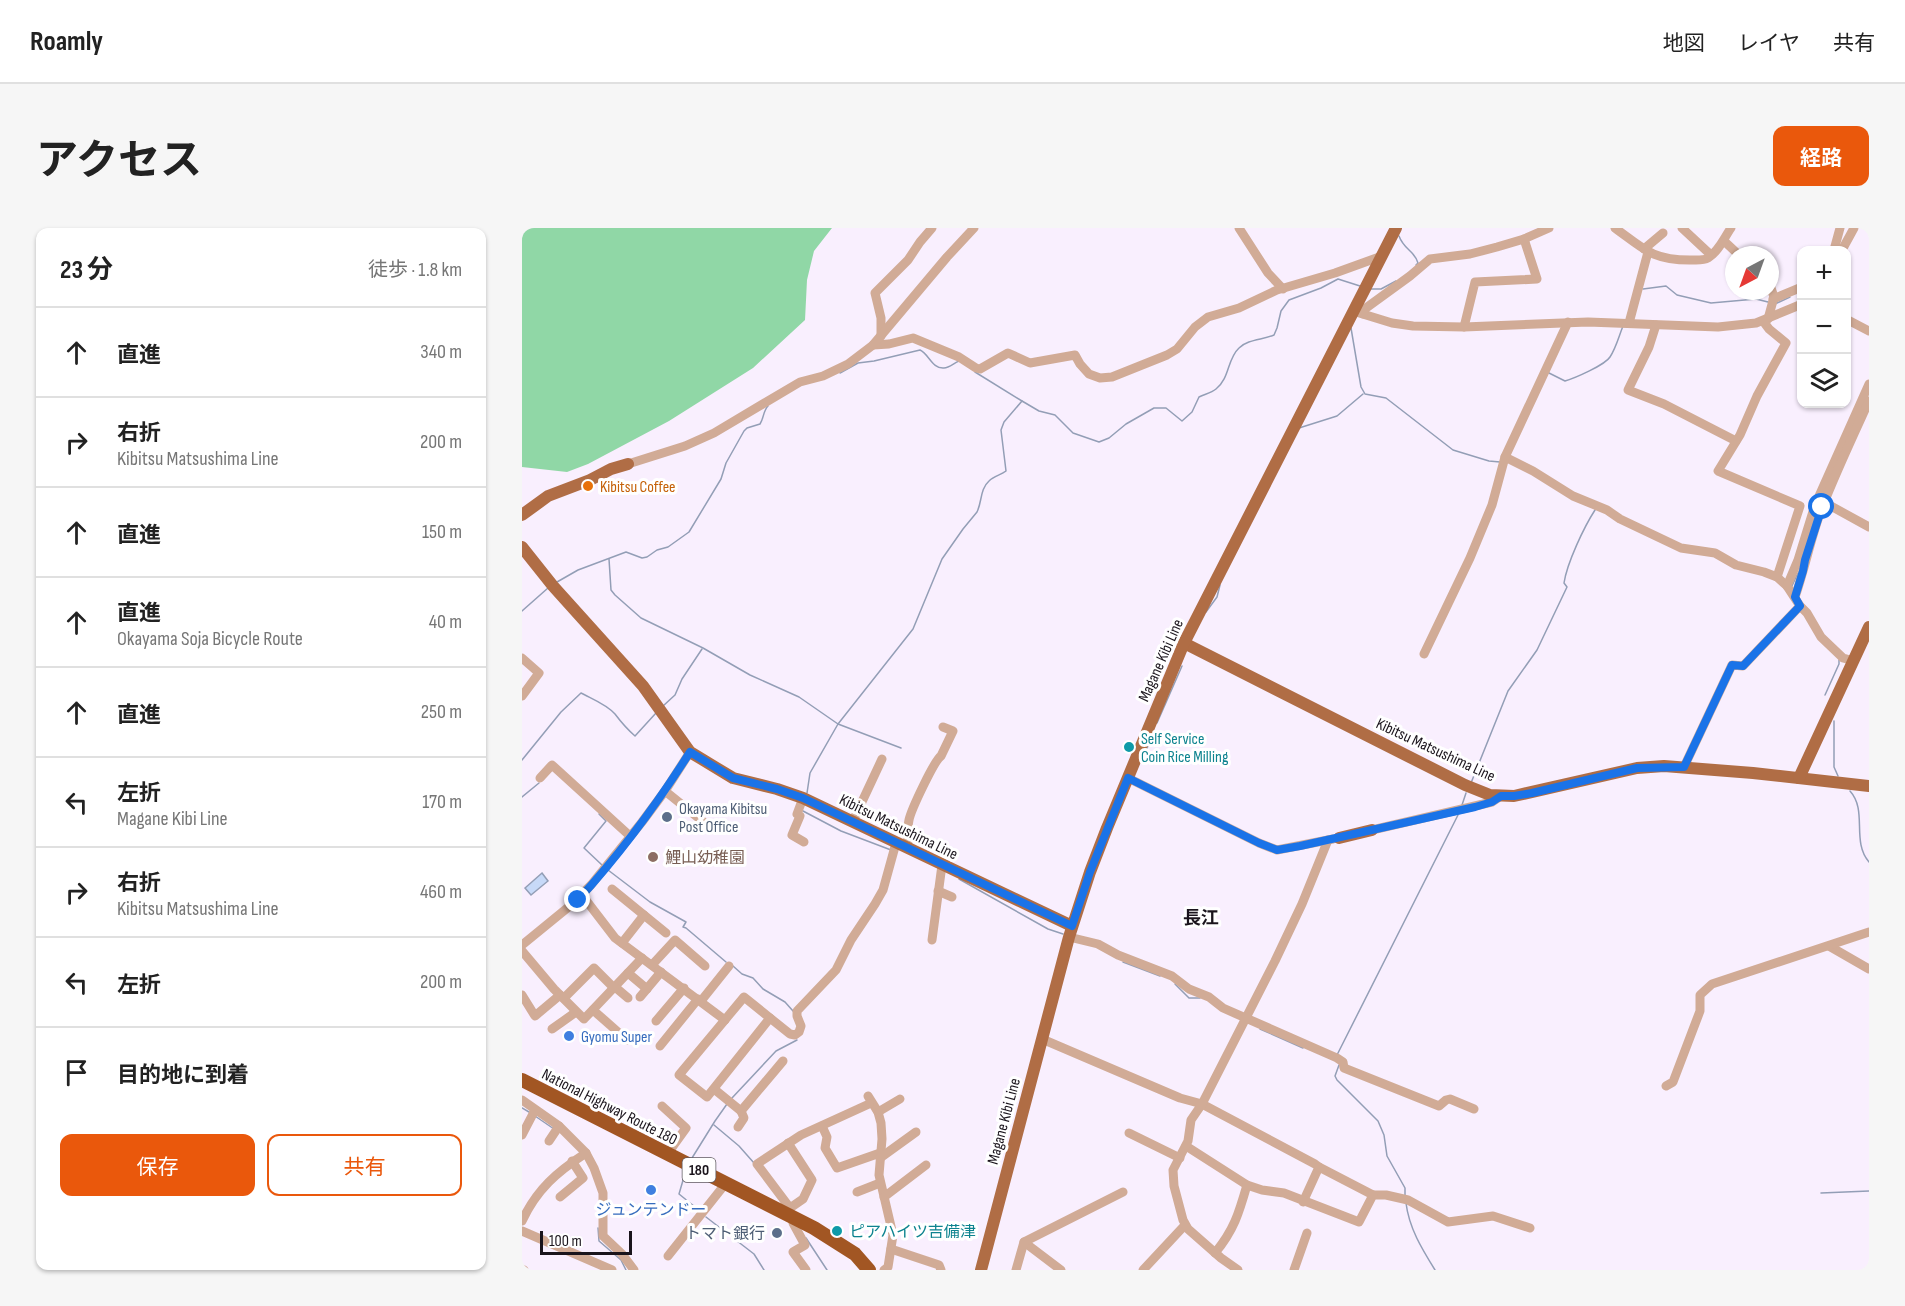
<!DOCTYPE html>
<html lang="ja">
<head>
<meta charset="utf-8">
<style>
  body { margin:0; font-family:"Sofia Sans Condensed","Noto Sans JP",sans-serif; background:#f6f6f6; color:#222 }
  .controls { position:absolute; right:18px; top:18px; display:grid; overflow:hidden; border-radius:12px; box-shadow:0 2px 4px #0004 }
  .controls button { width:54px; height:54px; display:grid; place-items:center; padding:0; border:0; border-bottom:2px solid #e0e0e0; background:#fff; color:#222; font:30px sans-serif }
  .compass { position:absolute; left:1203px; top:18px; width:54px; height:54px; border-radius:50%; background:#fff; box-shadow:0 2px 4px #0004; rotate:221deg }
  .scale { position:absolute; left:18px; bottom:15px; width:92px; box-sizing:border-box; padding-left:6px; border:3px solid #1a141c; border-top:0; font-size:16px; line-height:21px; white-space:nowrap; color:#1a141c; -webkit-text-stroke:4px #fff; paint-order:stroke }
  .stop { position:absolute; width:18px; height:18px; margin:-14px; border:4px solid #1a73e8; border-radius:50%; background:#fff }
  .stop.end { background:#1a73e8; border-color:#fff; box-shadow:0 2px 6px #0008 }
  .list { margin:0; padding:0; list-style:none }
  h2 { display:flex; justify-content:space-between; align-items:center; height:78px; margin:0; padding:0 24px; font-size:26px }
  h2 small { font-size:20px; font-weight:400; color:#767676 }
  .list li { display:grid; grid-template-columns:39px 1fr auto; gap:18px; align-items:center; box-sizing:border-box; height:90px; padding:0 24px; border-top:2px solid #e0e0e0 }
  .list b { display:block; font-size:22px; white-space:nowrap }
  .list p { margin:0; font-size:20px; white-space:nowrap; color:#767676 }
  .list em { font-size:20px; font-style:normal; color:#767676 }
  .actions { display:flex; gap:12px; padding:18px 24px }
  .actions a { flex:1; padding:14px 0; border:2px solid #ea580c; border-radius:12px; text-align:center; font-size:21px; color:#ea580c }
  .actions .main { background:#ea580c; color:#fff }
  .icon { flex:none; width:33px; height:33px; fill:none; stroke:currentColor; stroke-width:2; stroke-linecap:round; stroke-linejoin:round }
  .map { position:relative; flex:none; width:1347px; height:1042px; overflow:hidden; border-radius:12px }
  header { display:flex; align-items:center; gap:36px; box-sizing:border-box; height:84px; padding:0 30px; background:#fff; border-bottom:2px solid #e0e0e0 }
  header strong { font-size:28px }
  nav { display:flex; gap:33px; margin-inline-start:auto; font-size:21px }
  .intro { display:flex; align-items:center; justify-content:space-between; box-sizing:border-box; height:144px; padding:0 36px }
  h1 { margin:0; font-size:42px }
  .button { padding:15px 27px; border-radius:12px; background:#ea580c; color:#fff; font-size:21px; font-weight:700 }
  main { display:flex; gap:36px; padding:0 36px }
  aside { flex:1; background:#fff; border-radius:12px; box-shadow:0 2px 4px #0004 }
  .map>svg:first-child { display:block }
  .green { fill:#90d7a6 }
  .water { fill:#c7d9f8; stroke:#939eb6; stroke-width:1.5 }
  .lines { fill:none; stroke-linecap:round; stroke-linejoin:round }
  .stream { stroke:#939eb6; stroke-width:1.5 }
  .minor { stroke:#d1ab96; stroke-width:9 }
  .major { stroke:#b06d45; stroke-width:12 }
  .highway { stroke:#a25623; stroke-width:14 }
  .route { stroke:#1a73e8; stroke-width:8 }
  .food-dot { fill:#e8710a; stroke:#fff; stroke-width:2 }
  .culture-dot { fill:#0f9aa8; stroke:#fff; stroke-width:2 }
  .service-dot { fill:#5c6f8a; stroke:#fff; stroke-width:2 }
  .education-dot { fill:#8d6e63; stroke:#fff; stroke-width:2 }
  .shop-dot { fill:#3f7fe0; stroke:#fff; stroke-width:2 }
  .labels { text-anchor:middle; stroke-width:6; stroke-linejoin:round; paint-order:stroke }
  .shield { fill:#fff; stroke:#5f5a60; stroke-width:1.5 }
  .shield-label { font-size:15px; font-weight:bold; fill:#1a141c }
  .food-label { font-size:16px; fill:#c56008; stroke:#fff; text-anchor:start }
  .street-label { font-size:16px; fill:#1a141c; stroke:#fff }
  .culture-label { font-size:16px; fill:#0d838f; stroke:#fff; text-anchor:start }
  .service-label { font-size:16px; fill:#4e5e75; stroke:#fff; text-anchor:start }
  .education-label { font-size:16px; fill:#785e54; stroke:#fff; text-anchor:start }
  .shop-label { font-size:16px; fill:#366cbe; stroke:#fff; text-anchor:start }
  .neighbourhood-label { font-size:18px; font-weight:bold; fill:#1a141c; stroke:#fff }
</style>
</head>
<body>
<header>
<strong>Roamly</strong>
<nav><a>地図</a><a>レイヤ</a><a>共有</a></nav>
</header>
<div class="intro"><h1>アクセス</h1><a class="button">経路</a></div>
<main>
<aside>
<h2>23 分<small>徒歩 · 1.8 km</small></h2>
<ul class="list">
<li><svg class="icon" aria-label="ahead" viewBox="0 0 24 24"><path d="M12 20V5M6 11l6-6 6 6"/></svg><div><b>直進</b></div><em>340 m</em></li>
<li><svg class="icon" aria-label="right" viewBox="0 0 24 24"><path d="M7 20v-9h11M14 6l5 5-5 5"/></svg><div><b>右折</b><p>Kibitsu Matsushima Line</p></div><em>200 m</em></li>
<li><svg class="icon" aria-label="ahead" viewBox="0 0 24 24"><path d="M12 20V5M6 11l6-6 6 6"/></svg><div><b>直進</b></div><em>150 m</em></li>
<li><svg class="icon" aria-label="ahead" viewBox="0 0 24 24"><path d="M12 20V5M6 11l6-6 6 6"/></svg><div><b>直進</b><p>Okayama Soja Bicycle Route</p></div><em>40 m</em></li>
<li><svg class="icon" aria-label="ahead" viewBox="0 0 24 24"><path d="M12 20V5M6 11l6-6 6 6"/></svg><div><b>直進</b></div><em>250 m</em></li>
<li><svg class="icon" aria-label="left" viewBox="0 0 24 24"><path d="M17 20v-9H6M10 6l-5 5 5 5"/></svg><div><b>左折</b><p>Magane Kibi Line</p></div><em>170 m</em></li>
<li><svg class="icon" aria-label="right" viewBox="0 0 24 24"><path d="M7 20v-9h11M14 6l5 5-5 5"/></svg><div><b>右折</b><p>Kibitsu Matsushima Line</p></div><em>460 m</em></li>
<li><svg class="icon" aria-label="left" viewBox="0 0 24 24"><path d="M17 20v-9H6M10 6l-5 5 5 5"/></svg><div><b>左折</b></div><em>200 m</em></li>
<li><svg class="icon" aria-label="arrive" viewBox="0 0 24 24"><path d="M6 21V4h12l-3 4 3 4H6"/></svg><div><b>目的地に到着</b></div></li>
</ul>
<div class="actions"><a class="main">保存</a><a>共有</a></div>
</aside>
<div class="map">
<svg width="1347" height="1042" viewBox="0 0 1347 1042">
  <rect width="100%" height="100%" fill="#f9effe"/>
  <!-- green -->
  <polygon class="green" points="0,0 310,0 292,23 285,52 283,92 231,140 147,193 66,236 45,244 0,239"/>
  <!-- water -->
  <polygon class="water" points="20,645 26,653 9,667 3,660"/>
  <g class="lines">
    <!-- stream -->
    <g class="stream">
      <path d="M877 8C882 22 893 23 896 35L894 37"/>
      <polyline points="848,61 859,61 874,53"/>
      <polyline points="1121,61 1144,58 1155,67 1189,75 1234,71 1246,74"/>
      <polyline points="1253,76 1268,69"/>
      <polyline points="829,100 839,159 843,166 864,170 931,222 967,233 978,234"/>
      <polyline points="453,144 500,173"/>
      <path d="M318 145 336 135 352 133 398 122C407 126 410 141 422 140 427 140 432 135 437 133"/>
      <path d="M1027 145 1043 153C1053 150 1083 137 1088 129 1094 120 1097 108 1101 98"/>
      <polyline points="777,200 815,188 841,166"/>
      <polyline points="87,331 89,362 93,367 119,390 181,420 228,447 277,469 316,496 379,520"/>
      <path d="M35 354 56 342 104 324 120 330 125 329 135 322 146 319 167 304 199 251 204 235 222 203 225 200 238 196C242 190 241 183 246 178"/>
      <polyline points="1269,360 1276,345"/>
      <polyline points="0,383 26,360"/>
      <polyline points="684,384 695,369 698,357"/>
      <polyline points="1303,467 1317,436 1317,432"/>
      <polyline points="141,478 153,467 160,451 180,421"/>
      <polyline points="1312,493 1312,539 1316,548"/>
      <polyline points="635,495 660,438"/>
      <polyline points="624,523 631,505"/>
      <path d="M0 532 39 484 59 465C70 471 84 476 93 486 99 494 105 501 113 508L134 485"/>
      <path d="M949 555 986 463 1015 422 1045 359 1042 355C1045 335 1062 299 1073 282"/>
      <path d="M1328 563C1346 583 1329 613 1347 634"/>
      <path d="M285 565 288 545 316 496 391 401 420 331 441 301 455 284C460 274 458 261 467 253 472 248 479 247 484 243L479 202 482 194 500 173 517 183 533 187 551 205 577 214 587 210 604 196 632 180H644L660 193 670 184 677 169C683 166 689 165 694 161 708 150 705 131 717 120 726 111 741 112 752 107L755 100 759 83 767 72 799 60 816 51 838 58"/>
      <polyline points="0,569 17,555"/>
      <polyline points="940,577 944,565"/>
      <polyline points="281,583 319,603 369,622"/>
      <polyline points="77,586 84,593 62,620 80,637"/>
      <polyline points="86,642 128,674 164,694 161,699 164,700 204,734"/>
      <polyline points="437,651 526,701 541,706"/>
      <polyline points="601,734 638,748"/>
      <polyline points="211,738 220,746 231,750 241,761 263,774 271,783"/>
      <polyline points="653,756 667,770 678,770"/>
      <polyline points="738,801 781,820"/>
      <polyline points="815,827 936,587"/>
      <polyline points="817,837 813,848 815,852 856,893 862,907 865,928 883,960 883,967"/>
      <polyline points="210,870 254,823 275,812"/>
      <polyline points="0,880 7,884"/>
      <polyline points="13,888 32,901"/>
      <polyline points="192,897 217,918 232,935"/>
      <polyline points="170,930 193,893 205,876"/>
      <polyline points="164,942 157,966 178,983"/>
      <polyline points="1299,965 1347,963"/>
      <path d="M884 975C887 1000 900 1021 913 1042"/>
      <polyline points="184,989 232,1026 242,1042"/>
      <polyline points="76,1000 77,1013 99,1032 104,1042"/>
      <polyline points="284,1010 305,1042"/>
    </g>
    <!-- minor -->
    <g class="minor">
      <polyline points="717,0 746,45 761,61"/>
      <path d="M1093 0C1122 21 1130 32 1168 32 1174 32 1181 33 1186 30 1197 23 1202 10 1209 0"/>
      <polyline points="1160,0 1189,27"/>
      <polyline points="1202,13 1217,27"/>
      <polyline points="1122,21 1141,5"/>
      <polyline points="1312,22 1318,0"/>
      <polyline points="1320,22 1332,0"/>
      <polyline points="1251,71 1280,59"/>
      <polyline points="831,83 870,95 891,98 942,99 1066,94 1196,99 1234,95 1280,76"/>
      <polyline points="841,86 844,80 888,48 908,31 948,26 975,19 1002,11 1027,0"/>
      <polyline points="1246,91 1252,69 1248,57"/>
      <polyline points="1324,91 1347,103"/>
      <polyline points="1241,93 1247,101 1264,115 1235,168 1218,207 1196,243 1278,278 1255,349"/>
      <polyline points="1107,95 1126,24"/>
      <polyline points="1134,97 1127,119 1106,162 1142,176 1214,213"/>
      <polyline points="942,99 953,54 1015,51 1002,11"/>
      <polyline points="359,108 359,90 353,65 386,32 398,14 410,0"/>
      <polyline points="351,117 367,116 391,110 437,129 454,140 458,141 486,125 508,135 553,127 558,136 567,146 578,150 590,149 645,127 655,121 673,99 686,89 717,80 755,62 813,45 860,28"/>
      <polyline points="983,229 1011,243 1051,268 1085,282 1098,291 1159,320 1193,325 1214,337 1242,344 1255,349 1265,358 1278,378 1285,385 1299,409 1321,430 1332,433"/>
      <polyline points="106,236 163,218 192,205 278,154 301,148 326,136 351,117 425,29 452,0"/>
      <polyline points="1298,272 1347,299"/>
      <polyline points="1265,358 1276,332 1293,277 1347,156"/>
      <path d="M1273 369C1283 340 1289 309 1300 280 1314 244 1331 208 1347 173"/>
      <polyline points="902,426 948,330 970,277 983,229 1046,94"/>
      <polyline points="0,430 17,445 0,468"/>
      <polyline points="1162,539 1210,437 1221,438 1278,378"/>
      <polyline points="18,550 30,537 108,608"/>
      <polyline points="606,550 737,615 755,622 811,611"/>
      <polyline points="143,563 184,596"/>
      <polyline points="281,570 275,586 278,588 270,607 282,614"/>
      <polyline points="331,593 360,531"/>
      <polyline points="850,602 970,574 979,568"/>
      <path d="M386 621C386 612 385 601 387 592 389 582 412 533 419 528L431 503 421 499"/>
      <polyline points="90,661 144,705"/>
      <polyline points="416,663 430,669"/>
      <polyline points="60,667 93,710 203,792"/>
      <polyline points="547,709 576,716 596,727 650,748 667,761 687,769 701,780 815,830 821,834 822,840 917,878 924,872 928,871 952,881"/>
      <polyline points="410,712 420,637"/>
      <polyline points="100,715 122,687"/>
      <polyline points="0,717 49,677 69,657 120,594 143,563 168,524"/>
      <polyline points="1307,718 1347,741"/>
      <polyline points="0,723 32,761 62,791 120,730"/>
      <polyline points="130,737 153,712 183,738"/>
      <polyline points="106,745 125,761"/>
      <polyline points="93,759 106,770"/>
      <polyline points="0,767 13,788 38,767"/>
      <polyline points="118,769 139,744"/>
      <polygon points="222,769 248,790 185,869 157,847"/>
      <polyline points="42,770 72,740 92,760"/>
      <polyline points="179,773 207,738"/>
      <polyline points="71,782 105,812"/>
      <polyline points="248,790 268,806 273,807 277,804 279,798 275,788 275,783 314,742 329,712 353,676 361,662 374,615"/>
      <polyline points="134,793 162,760"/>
      <polyline points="30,801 54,784"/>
      <polyline points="520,811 658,870 680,876 793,936 797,939 781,974"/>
      <polyline points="138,818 176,771"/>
      <polyline points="1144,858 1151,854 1178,783 1178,767 1190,756 1347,704"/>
      <polyline points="192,861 219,883 222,890 216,899"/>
      <polyline points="346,868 356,884 359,895 360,911 357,947 371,1007 366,1039 362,1042"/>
      <polyline points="0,872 37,898 64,925 72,940 81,965 81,1008 100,1026 112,1042"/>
      <polyline points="140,878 164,900 146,925"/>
      <polyline points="219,883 261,833"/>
      <polyline points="356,884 378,871"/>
      <polyline points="300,898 305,909 303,920 315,940 358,925"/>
      <polyline points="607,905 658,930"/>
      <polyline points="0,907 13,882"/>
      <polyline points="27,913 37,898"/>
      <polyline points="266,915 290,952 281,971 268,980"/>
      <polyline points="664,918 725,957 740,962 762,965 837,994 851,967 864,967 886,972 926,994 971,988 1008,1000"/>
      <polyline points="358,930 394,904"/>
      <polyline points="797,939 851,967"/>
      <polyline points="335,964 358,955"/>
      <polyline points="38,969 61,950 50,933"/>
      <polyline points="362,969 404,937"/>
      <polyline points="265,986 268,980 235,936 279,907 347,876"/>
      <polyline points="271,989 271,995 283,1017 271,1024 284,1042"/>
      <path d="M0 993C15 961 35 944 64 925"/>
      <polyline points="0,1003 90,1042"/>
      <polyline points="502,1014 539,1042"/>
      <polyline points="369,1021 417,1037 419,1042"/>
      <path d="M693 1025C712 1002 717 985 725 957"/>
      <polyline points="146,1028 204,955"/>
      <polyline points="0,1041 2,1042"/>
      <polyline points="494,1042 502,1014 601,964"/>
      <polyline points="621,1042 663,997"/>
      <polyline points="716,1042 699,1030 666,1001 661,992 652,958 651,942 666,913 669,892 680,876 753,733 780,676 806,612"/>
      <polyline points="772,1042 785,1005"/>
    </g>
    <!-- major -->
    <g class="major">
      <polyline points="0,287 26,268 68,252 89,241 106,236"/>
      <polyline points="0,319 31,358 121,458 168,524 211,550 255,561 281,570 550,698"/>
      <polyline points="662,415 943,557 968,567 992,568 1115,540 1142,538 1231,545 1347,558"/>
      <polyline points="1277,550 1347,399"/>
      <polyline points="817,610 850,602"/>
      <polyline points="459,1042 547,709 568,644 585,600 662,415 874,0"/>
    </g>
    <!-- highway -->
    <polyline class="highway" points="0,852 292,1000 333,1026 347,1042"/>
  </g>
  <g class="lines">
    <!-- route -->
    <path class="route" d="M56 672C98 626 135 576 168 524L211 550 255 561 281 570 550 698 568 644 606 550 737 615 755 622 778 618 953 579 970 574 979 568H992L1010 565 1115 540 1162 539 1210 437 1221 438 1278 378 1273 369 1281 343 1283 332 1300 279"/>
  </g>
  <!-- markers -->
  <circle class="food-dot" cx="66" cy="258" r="6"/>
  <g class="culture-dot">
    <circle cx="607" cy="519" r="6"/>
    <circle cx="315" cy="1003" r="6"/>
  </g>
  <g class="service-dot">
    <circle cx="145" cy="589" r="6"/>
    <circle cx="255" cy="1005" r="6"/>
  </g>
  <circle class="education-dot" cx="131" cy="629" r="6"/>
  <g class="shop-dot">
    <circle cx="47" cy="808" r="6"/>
    <circle cx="129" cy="962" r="6"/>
  </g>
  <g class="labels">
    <!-- shield labels -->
    <rect class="shield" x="160.5" y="930" width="33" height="24" rx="4.5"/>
    <g class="shield-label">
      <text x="177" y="947">180</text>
    </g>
    <!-- food labels -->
    <g class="food-label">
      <text x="78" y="264">Kibitsu Coffee</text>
    </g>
    <!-- street labels -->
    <g class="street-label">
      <text transform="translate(638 432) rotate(-66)" y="6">Magane Kibi Line</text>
      <text transform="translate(914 521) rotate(25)" y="6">Kibitsu Matsushima Line</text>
      <text transform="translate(377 598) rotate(26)" y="6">Kibitsu Matsushima Line</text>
      <text transform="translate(88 878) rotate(27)" y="6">National Highway Route 180</text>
      <text transform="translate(481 893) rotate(-75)" y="6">Magane Kibi Line</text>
    </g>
    <!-- culture labels -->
    <g class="culture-label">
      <text x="619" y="516">Self Service<tspan x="619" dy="18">Coin Rice Milling</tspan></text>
      <text x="327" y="1009">ピアハイツ吉備津</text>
    </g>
    <!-- service labels -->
    <g class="service-label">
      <text x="157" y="586">Okayama Kibitsu<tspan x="157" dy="18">Post Office</tspan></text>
      <text x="243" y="1011" text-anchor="end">トマト銀行</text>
    </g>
    <!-- education labels -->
    <g class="education-label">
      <text x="143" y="635">鯉山幼稚園</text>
    </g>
    <!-- shop labels -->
    <g class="shop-label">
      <text x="59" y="814">Gyomu Super</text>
      <text x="129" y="987" text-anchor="middle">ジュンテンドー</text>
    </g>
    <!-- neighbourhood labels -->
    <g class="neighbourhood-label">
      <text x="679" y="696">長江</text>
    </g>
  </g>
</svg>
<div class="controls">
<button>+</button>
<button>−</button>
<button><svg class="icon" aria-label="layers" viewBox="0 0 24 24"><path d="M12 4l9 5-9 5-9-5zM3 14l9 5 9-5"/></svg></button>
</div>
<svg class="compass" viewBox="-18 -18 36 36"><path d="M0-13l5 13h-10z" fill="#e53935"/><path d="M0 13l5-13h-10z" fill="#767676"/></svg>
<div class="scale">100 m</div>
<div class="stop" style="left:1300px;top:279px"></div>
<div class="stop end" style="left:56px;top:672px"></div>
</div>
</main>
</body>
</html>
